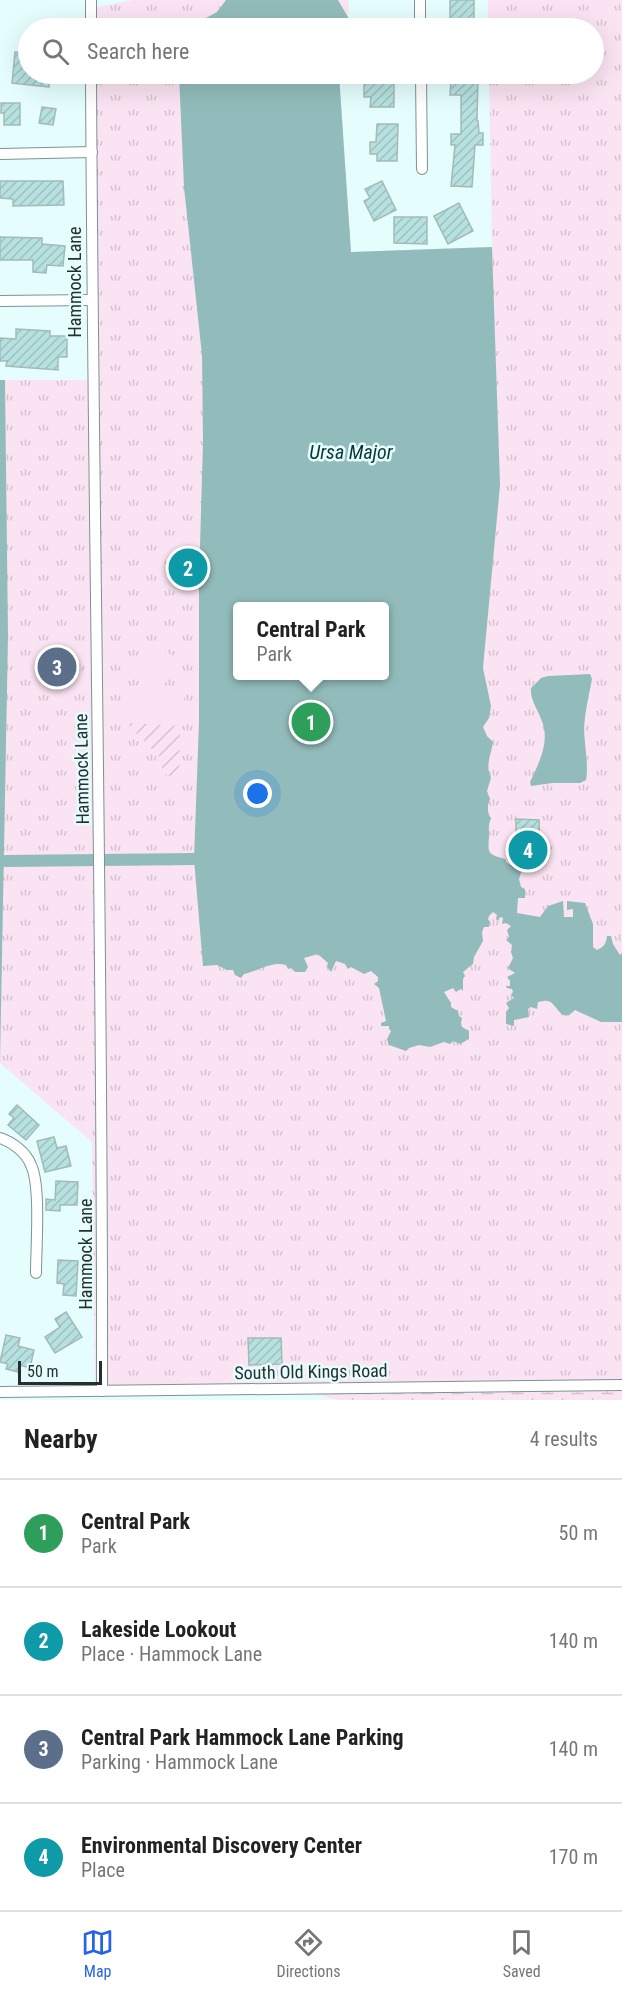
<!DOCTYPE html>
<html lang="en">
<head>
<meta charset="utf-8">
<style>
  body { margin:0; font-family:"Roboto Condensed",sans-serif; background:#f6f6f6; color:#222 }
  .scale { position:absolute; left:18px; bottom:15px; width:84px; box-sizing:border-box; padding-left:6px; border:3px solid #262f2f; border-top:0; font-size:16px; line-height:21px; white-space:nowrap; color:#262f2f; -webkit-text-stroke:4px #e5fefd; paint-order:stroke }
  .you { position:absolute; left:258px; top:794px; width:21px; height:21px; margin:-15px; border:4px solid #fff; border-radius:50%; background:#1a73e8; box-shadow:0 0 0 9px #1a73e833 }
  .badge { display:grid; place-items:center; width:39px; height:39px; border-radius:50%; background:#2563eb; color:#fff; font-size:20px; font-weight:700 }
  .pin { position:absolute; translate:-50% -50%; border:3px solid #fff; box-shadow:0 2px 6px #0006 }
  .popup { position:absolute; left:233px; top:602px; width:156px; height:78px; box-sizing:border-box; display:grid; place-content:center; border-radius:6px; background:#fff; filter:drop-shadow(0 2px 4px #0005); font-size:20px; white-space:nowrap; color:#767676 }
  .popup b { font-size:22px; color:#222 }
  .popup::after { content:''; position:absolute; left:50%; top:100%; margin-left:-12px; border:12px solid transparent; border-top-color:#fff }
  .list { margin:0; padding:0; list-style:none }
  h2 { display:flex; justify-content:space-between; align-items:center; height:78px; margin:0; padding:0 24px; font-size:26px }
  h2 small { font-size:20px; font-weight:400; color:#767676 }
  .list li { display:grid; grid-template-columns:39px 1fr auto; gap:18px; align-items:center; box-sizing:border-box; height:108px; padding:0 24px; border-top:2px solid #e0e0e0 }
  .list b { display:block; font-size:22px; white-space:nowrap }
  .list p { margin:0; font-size:20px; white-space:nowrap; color:#767676 }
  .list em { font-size:20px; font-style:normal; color:#767676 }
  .icon { flex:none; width:33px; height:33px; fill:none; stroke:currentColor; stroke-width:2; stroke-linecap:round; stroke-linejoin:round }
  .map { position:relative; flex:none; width:622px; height:1400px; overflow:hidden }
  .search { position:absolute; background:#fff; box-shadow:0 6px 24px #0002; left:18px; right:18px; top:18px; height:66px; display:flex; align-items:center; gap:15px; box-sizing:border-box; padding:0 21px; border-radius:33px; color:#767676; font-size:22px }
  .sheet { height:510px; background:#fff }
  nav { display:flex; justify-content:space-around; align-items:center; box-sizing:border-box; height:84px; border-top:2px solid #e0e0e0; background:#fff; font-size:16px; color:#767676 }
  nav a { display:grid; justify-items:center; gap:3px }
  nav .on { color:#2563eb }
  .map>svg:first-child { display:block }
  .grass { fill:url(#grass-tufts); fill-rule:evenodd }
  .wetland { fill:url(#wetland-marsh) }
  .garden { fill:url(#garden-furrows) }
  .pitch { fill:#fae3f2 }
  .water { fill:#92bcbb; fill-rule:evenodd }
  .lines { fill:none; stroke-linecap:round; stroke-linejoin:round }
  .canal { stroke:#92bcbb; stroke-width:12 }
  .building { fill:url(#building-hatch); stroke:#a3bab9; stroke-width:1.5 }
  .minor-casing { stroke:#7c9392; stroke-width:12 }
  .minor { stroke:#fff; stroke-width:10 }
  .labels { text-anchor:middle; stroke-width:5; stroke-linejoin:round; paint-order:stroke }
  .street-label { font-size:18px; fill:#262f2f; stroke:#e5fefd }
  .water-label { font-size:20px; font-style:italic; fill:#0c3635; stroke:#e5fefd }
</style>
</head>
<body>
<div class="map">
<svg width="622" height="1400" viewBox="0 0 622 1400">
  <defs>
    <pattern id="grass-tufts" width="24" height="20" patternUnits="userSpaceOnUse" patternTransform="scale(1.5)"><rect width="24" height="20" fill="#fae3f2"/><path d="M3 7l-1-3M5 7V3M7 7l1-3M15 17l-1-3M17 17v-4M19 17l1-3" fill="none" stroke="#d6c3d0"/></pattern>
    <pattern id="wetland-marsh" width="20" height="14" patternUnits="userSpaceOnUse" patternTransform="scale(1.5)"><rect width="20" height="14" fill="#fae3f2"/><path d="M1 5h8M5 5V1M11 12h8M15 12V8" fill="none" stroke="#d6c3d0"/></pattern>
    <pattern id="garden-furrows" width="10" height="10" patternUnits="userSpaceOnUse" patternTransform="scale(1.5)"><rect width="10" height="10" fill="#fae3f2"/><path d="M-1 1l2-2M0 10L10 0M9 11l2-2" fill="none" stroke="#d6c3d0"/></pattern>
    <pattern id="building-hatch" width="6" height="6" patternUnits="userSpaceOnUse" patternTransform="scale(1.5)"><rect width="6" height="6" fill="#b6e1df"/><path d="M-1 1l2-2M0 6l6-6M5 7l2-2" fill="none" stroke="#9cc1c0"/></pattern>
  </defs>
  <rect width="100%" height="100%" fill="#e5fefd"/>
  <!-- grass -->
  <g class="grass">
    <polygon points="133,0 349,0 347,28 91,28 91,8"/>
    <path d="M488 0H622V1385L95 1391 92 1142 0 1063V380H92L91 74H339L351 252 492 247 489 74H594V28H488ZM238 606H385V676H238Z"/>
  </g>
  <!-- wetland -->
  <polygon class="wetland" points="622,1391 622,1400 338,1400 315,1394"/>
  <!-- garden -->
  <polygon class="garden" points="130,723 180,726 179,780 163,773 160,757 129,726"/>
  <!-- pitch -->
  <g class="pitch">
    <polygon points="157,647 179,659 165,683 143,670"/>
    <polygon points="184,687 184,719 120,719 121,688"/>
  </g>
  <!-- water -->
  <g class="water">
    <polygon points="226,0 338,0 349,19 347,28 188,28 217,12"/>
    <path d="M179 74H339L351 252 492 247 500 485 483 668 491 706 489 718 483 727 487 736 493 742C491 755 485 765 491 778L487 791 490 799C487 805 487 813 491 818 488 826 489 829 489 837 488 851 487 854 502 858 509 860 503 860 509 864 513 866 520 866 523 867L519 879 521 887 525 889V898H518L517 913 540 917 548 906 563 901 564 917H573V909L567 910V901L585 903 593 924V947L597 950C604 947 606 944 607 936H611L613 944 620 955 622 953V1022H601L575 1010C560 1026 558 1002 547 1001 544 1000 541 1002 538 1002L537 1009 531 1007 528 1009 529 1017 514 1020V1026L506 1024V1012L509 1008 506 1003 514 998 511 995 513 992 512 989 507 988 506 986H510V981L507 977 515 973 508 968 513 958 511 952 512 945 506 940 509 937 507 930 511 926 506 923 502 924 503 918 500 917 498 921 496 919 497 915 493 912 489 916 488 920 490 921 489 927H484L482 932 483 941 474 957 473 964 463 972 465 976 463 979V991L461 989 456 992 453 988 444 992 451 1003V1007L458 1011 459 1016 462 1018 461 1023 462 1027 469 1031V1039L460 1044 453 1041 450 1044 444 1042 430 1047 419 1045 409 1048 406 1051 389 1045 387 1039 391 1031 389 1029V1026H381V1023L386 1021 379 988 374 984 378 981V977L371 971 364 974 351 967 348 969 345 964 336 961 331 972 327 966 328 963C314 951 321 954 304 958L308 967 305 972H295L292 968 288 969 286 965C271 961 259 971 244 974L241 978 235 975 233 970H227L217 965 203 966 194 859 199 722V582L203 442 202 355 184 187ZM385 606V676H238V606Z"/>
    <polygon points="0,380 5,380 8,637 0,1063"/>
    <path d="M590 674 592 679C589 695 585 711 584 727 584 742 589 766 586 780L580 783H552L531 786 530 782C539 763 551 740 541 719 537 708 530 700 531 688L541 678 548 676Z"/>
  </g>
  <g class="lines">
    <!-- canal -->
    <polyline class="canal" points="5,861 194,859"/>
  </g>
  <!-- building -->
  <g class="building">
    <rect x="450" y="0" width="24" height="24"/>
    <polygon points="15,52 28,54 28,74 50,74 49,87 12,83"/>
    <polygon points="364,79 394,80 394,107 370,107 371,97 364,97"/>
    <polygon points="451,79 478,79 477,121 478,121 479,133 483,133 483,145 475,145 472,187 451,186 455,145 451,145 451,134 461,134 461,95 450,95"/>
    <polygon points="1,103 20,103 20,125 4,125 4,113 1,113"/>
    <polygon points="42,107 56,109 53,125 39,123"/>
    <polygon points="377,124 398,124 397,161 377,161 377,154 370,154 370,142 376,142"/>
    <polygon points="0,181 63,181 64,205 13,206 13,199 0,198"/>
    <polygon points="382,181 396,210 374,221 364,201 370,198 365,189"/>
    <polygon points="459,203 473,231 448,244 434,216"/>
    <polygon points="394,217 427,217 427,244 394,243"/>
    <polygon points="0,237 42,238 42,244 65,246 63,266 47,265 46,273 33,272 33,260 0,260"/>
    <polygon points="16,329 50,331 50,336 67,336 67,357 58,357 58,370 6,366 7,361 0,361 0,338 16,339"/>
    <polygon points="516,819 539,820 540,861 516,861"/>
    <polygon points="17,1105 39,1125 26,1140 8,1125 14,1118 9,1114"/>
    <polygon points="54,1137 57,1148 66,1146 71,1166 45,1172 37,1141"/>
    <polygon points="56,1181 78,1182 77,1205 60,1205 60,1211 46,1210 46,1199 55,1200"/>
    <polygon points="58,1260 78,1261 76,1296 63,1295 64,1284 57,1283"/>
    <polygon points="66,1312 82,1337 55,1353 45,1337 60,1327 55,1319"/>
    <polygon points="6,1335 20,1338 18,1346 34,1350 30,1368 20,1365 18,1372 6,1369 8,1364 0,1362"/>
    <polygon points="248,1338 281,1338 282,1364 249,1365"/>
  </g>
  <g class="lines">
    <defs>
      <g id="minor">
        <polyline points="91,0 91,28"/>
        <polyline points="420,0 420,28"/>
        <path d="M91 74C93 513 103 952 102 1391"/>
        <polyline points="421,74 422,169"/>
        <polyline points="0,154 92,152"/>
        <polyline points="0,301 92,300"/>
        <path d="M0 1138C12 1142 26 1152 31 1165 41 1186 36 1247 36 1273"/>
        <polyline points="0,1392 622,1385"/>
      </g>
    </defs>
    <!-- minor casing -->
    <use href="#minor" class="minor-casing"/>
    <!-- minor -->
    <use href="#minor" class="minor"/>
  </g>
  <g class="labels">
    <!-- street labels -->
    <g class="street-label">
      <text transform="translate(75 282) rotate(-90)" y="6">Hammock Lane</text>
      <text transform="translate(82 769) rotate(-91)" y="6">Hammock Lane</text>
      <text transform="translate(86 1254) rotate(-90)" y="6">Hammock Lane</text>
      <text transform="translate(311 1372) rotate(-1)" y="6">South Old Kings Road</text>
    </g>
    <!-- water labels -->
    <g class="water-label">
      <text x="351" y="459">Ursa Major</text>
    </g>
  </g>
</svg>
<div class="scale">50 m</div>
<div class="you"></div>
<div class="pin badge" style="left:311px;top:722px;background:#2e9e5b">1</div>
<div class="popup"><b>Central Park</b>Park</div>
<div class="pin badge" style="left:188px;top:568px;background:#0f9aa8">2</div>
<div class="pin badge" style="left:57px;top:667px;background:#5c6f8a">3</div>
<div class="pin badge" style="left:528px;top:850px;background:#0f9aa8">4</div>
<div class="search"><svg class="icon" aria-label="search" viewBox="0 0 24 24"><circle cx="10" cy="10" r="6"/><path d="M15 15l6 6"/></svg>Search here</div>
</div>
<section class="sheet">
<h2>Nearby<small>4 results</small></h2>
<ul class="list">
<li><span class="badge" style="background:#2e9e5b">1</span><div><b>Central Park</b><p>Park</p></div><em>50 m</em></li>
<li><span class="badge" style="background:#0f9aa8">2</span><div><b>Lakeside Lookout</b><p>Place · Hammock Lane</p></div><em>140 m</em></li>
<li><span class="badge" style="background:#5c6f8a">3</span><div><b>Central Park Hammock Lane Parking</b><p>Parking · Hammock Lane</p></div><em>140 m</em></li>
<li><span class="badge" style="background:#0f9aa8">4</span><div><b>Environmental Discovery Center</b><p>Place</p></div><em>170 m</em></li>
</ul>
</section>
<nav>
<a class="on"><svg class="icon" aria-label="map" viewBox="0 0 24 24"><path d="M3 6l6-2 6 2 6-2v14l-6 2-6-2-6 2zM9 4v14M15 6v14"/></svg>Map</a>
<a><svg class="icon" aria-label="directions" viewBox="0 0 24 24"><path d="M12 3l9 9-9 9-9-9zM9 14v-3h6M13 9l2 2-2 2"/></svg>Directions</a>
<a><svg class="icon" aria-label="saved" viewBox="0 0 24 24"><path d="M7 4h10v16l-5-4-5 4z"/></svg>Saved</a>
</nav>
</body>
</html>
